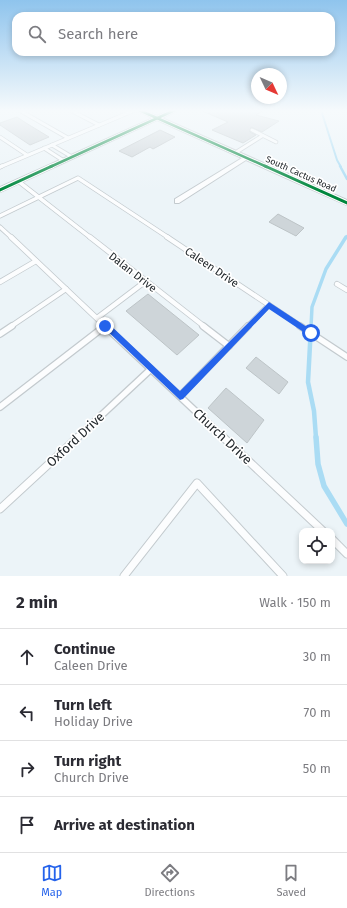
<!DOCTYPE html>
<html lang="en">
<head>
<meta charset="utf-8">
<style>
  body { margin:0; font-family:"Fira Sans",sans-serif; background:#f2f2f3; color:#2b2b33 }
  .controls { position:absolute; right:12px; bottom:12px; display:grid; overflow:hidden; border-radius:8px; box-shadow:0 2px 6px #0003 }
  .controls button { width:36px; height:36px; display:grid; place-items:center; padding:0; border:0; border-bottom:1px solid #e1e1e2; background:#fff; color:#2b2b33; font:20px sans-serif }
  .compass { position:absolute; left:251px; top:68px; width:36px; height:36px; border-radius:50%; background:#fff; box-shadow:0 2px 6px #0003; rotate:134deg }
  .stop { position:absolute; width:12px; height:12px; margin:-9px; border:3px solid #2563eb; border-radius:50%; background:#fff }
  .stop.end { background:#2563eb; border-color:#fff; box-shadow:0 1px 4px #0008 }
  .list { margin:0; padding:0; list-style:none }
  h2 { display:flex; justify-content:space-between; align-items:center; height:52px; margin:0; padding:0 16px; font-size:17px }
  h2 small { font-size:13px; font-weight:400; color:#7c7c81 }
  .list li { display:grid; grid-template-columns:26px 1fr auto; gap:12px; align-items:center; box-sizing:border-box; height:56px; padding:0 16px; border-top:1px solid #e1e1e2 }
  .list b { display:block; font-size:15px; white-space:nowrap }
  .list p { margin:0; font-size:13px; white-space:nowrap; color:#7c7c81 }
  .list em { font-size:13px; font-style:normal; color:#7c7c81 }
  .icon { flex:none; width:22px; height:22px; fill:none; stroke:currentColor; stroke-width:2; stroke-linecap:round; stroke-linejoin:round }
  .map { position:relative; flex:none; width:347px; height:576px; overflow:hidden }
  .search { position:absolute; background:#fff; box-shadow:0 2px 6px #0003; left:12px; right:12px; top:12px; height:44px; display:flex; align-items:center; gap:10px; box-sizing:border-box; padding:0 14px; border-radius:12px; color:#7c7c81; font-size:15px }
  .sheet { height:276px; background:#fff }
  nav { display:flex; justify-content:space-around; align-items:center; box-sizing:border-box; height:56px; border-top:1px solid #e1e1e2; background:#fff; font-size:11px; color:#7c7c81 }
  nav a { display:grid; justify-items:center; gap:2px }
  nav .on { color:#2563eb }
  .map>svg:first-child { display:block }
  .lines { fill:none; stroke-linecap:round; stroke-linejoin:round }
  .stream-far4 { stroke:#aadcf4; stroke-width:2 }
  .stream-far3 { stroke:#aadcf4; stroke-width:2.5 }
  .stream-far2 { stroke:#aadcf4; stroke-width:3.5 }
  .stream-far1 { stroke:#aadcf4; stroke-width:4.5 }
  .stream { stroke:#aadcf4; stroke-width:5.5 }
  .building { fill:#ced5d9; stroke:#bdc4c7 }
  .service-far4-casing { stroke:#c3cace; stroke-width:4.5 }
  .service-far3-casing { stroke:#c3cace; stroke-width:5 }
  .service-far2-casing { stroke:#c3cace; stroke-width:6 }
  .service-far1-casing { stroke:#c3cace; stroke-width:8 }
  .service-casing { stroke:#c3cace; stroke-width:9 }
  .minor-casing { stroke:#c3cace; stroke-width:2 }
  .service-far4 { stroke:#fcfdfe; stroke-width:3 }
  .service-far3 { stroke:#fcfdfe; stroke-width:3.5 }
  .service-far2 { stroke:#fcfdfe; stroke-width:4.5 }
  .service-far1 { stroke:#fcfdfe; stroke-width:5.5 }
  .service { stroke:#fcfdfe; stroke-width:7 }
  .minor { fill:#fcfdfe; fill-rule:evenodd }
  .cycleway-far1-casing { stroke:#fff; stroke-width:4 }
  .cycleway-casing { stroke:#fff; stroke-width:5 }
  .cycleway-far1 { stroke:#00873e; stroke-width:2.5 }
  .cycleway { stroke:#00873e; stroke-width:3 }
  .route { fill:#2563eb }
  .labels { text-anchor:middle; stroke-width:3.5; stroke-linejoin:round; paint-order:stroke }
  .far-street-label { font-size:9px; fill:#22282c; stroke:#fff }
  .street-label { font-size:11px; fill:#22282c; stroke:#fff }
  .near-street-label { font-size:13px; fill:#22282c; stroke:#fff }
</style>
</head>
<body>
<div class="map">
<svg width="347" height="576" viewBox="0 0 347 576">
  <rect width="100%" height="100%" fill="#ecf4f8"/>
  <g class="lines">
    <!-- stream-far4 -->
    <polyline class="stream-far4" points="321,110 337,160 341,167"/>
    <!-- stream-far3 -->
    <g class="stream-far3">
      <polyline points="340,166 347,179"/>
      <polyline points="346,238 347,236"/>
    </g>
    <!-- stream-far2 -->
    <polyline class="stream-far2" points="311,327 312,307 326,269 346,237"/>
    <!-- stream-far1 -->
    <polyline class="stream-far1" points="311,326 308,382 314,411 316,438"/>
    <!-- stream -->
    <polyline class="stream" points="316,437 318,464 324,486 347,524"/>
  </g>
  <!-- building -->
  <g class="building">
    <polygon points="200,110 264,110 256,115 279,121 262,132 251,127 250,132 256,135 243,143 212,130 228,122"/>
    <polygon points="17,117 26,123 49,137 30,145 0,125 0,123"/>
    <polygon points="160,130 175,137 153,149 150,147 132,157 119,151"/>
    <polygon points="278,214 304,228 296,236 269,222"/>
    <polygon points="148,294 199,335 177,355 126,311"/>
    <polygon points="256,357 288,382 279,394 246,368"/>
    <polygon points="226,388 264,420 247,443 208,408"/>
  </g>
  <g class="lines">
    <defs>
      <g id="service-far4">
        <polyline points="19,110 68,138"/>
        <polyline points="70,110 99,125"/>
        <polyline points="343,110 347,111"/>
        <polyline points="252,130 276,142"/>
        <polyline points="0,137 27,155"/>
        <polyline points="52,145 72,157"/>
        <polyline points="44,148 64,161"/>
        <polyline points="235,153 262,136"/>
        <polyline points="0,167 135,110"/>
      </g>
      <g id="service-far3">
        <polyline points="0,167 2,166"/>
        <polyline points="18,181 91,238"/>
        <polyline points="0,216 78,178 169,238"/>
        <polyline points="0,227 12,238"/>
      </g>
      <g id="service-far2">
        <polyline points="11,237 106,327"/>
        <polyline points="90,237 205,327"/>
        <polyline points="167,237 302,327"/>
        <polyline points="0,282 36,261"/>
        <polyline points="337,284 347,290"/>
        <polyline points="97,318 146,281"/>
        <polyline points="10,327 66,289"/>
        <polyline points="104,327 105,326"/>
        <polyline points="247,327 269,305"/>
      </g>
      <g id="service-far1">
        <polyline points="105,326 224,438"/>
        <polyline points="203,326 229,346"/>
        <polyline points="300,326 347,357"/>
        <polyline points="0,334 12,326"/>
        <polyline points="180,396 248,326"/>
        <polyline points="0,407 105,326"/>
        <polyline points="77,438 151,369"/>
      </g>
      <g id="service">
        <polyline points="223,437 323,531"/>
        <polyline points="0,509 78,437"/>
        <polyline points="332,539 347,554"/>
        <polyline points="124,576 197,483 283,576"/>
      </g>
      <polygon id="minor" points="136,110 143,110 157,116 171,110 178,110 162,118 347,200 347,205 246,160 179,203 175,203 175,199 242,158 157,120 0,192 0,187 153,118"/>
    </defs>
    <!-- service-far4 casing -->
    <use href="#service-far4" class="service-far4-casing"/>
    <!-- service-far3 casing -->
    <use href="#service-far3" class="service-far3-casing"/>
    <!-- service-far2 casing -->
    <use href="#service-far2" class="service-far2-casing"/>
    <!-- service-far1 casing -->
    <use href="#service-far1" class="service-far1-casing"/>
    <!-- service casing -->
    <use href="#service" class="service-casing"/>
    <!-- minor casing -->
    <use href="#minor" class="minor-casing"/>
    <!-- service-far4 -->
    <use href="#service-far4" class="service-far4"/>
    <!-- service-far3 -->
    <use href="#service-far3" class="service-far3"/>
    <!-- service-far2 -->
    <use href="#service-far2" class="service-far2"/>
    <!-- service-far1 -->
    <use href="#service-far1" class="service-far1"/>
    <!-- service -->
    <use href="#service" class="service"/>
    <!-- minor -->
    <use href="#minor" class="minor"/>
    <defs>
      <g id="cycleway-far1">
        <polyline points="139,110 267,167"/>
        <polyline points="50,167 175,110"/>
      </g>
      <g id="cycleway">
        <polyline points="265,166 347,203"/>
        <polyline points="0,190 52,166"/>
      </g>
    </defs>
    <!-- cycleway-far1 casing -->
    <use href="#cycleway-far1" class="cycleway-far1-casing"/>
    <!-- cycleway casing -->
    <use href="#cycleway" class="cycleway-casing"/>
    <!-- cycleway-far1 -->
    <use href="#cycleway-far1" class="cycleway-far1"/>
    <!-- cycleway -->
    <use href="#cycleway" class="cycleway"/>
  </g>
  <!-- sky -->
  <linearGradient id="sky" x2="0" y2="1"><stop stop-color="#8fc4ed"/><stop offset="0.58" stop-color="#f6fafc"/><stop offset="1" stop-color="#f6fafc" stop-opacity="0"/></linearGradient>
  <rect width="347" height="191" fill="url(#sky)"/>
  <!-- route -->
  <polygon class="route" points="269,302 313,331 313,335 308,335 269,309 183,399 180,400 102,326 105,323 108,323 180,391"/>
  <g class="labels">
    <!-- far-street labels -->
    <g class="far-street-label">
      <text transform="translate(301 174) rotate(24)" y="3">South Cactus Road</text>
    </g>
    <!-- street labels -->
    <g class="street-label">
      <text transform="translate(212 267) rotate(34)" y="4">Caleen Drive</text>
      <text transform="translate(133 272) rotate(38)" y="4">Dalan Drive</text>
    </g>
    <!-- near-street labels -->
    <g class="near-street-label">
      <text transform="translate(223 436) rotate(43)" y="5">Church Drive</text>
      <text transform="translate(75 439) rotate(-43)" y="5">Oxford Drive</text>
    </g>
  </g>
</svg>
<div class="controls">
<button><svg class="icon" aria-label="locate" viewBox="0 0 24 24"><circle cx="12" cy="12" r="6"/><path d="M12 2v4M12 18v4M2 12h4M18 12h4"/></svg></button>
</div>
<svg class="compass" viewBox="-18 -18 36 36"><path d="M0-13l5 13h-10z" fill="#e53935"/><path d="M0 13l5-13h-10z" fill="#7c7c81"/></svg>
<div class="stop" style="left:311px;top:333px"></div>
<div class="stop end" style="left:105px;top:326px"></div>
<div class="search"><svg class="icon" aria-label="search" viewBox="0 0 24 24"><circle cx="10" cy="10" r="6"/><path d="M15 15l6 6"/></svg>Search here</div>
</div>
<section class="sheet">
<h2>2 min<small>Walk · 150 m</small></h2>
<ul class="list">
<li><svg class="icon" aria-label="ahead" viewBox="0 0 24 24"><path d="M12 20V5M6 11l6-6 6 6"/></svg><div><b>Continue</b><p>Caleen Drive</p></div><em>30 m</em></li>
<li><svg class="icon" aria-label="left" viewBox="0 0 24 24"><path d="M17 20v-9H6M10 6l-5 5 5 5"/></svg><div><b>Turn left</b><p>Holiday Drive</p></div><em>70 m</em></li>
<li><svg class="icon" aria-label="right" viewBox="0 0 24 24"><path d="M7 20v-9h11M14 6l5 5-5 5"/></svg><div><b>Turn right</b><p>Church Drive</p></div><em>50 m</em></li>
<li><svg class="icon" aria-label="arrive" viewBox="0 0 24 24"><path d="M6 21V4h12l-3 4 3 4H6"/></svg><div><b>Arrive at destination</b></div></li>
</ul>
</section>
<nav>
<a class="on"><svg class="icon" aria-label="map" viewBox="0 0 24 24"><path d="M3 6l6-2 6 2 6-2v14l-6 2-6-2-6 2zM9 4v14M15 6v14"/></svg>Map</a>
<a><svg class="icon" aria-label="directions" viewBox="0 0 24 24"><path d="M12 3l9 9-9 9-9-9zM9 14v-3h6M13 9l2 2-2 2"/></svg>Directions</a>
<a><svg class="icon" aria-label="saved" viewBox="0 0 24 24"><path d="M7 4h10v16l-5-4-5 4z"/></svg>Saved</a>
</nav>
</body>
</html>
